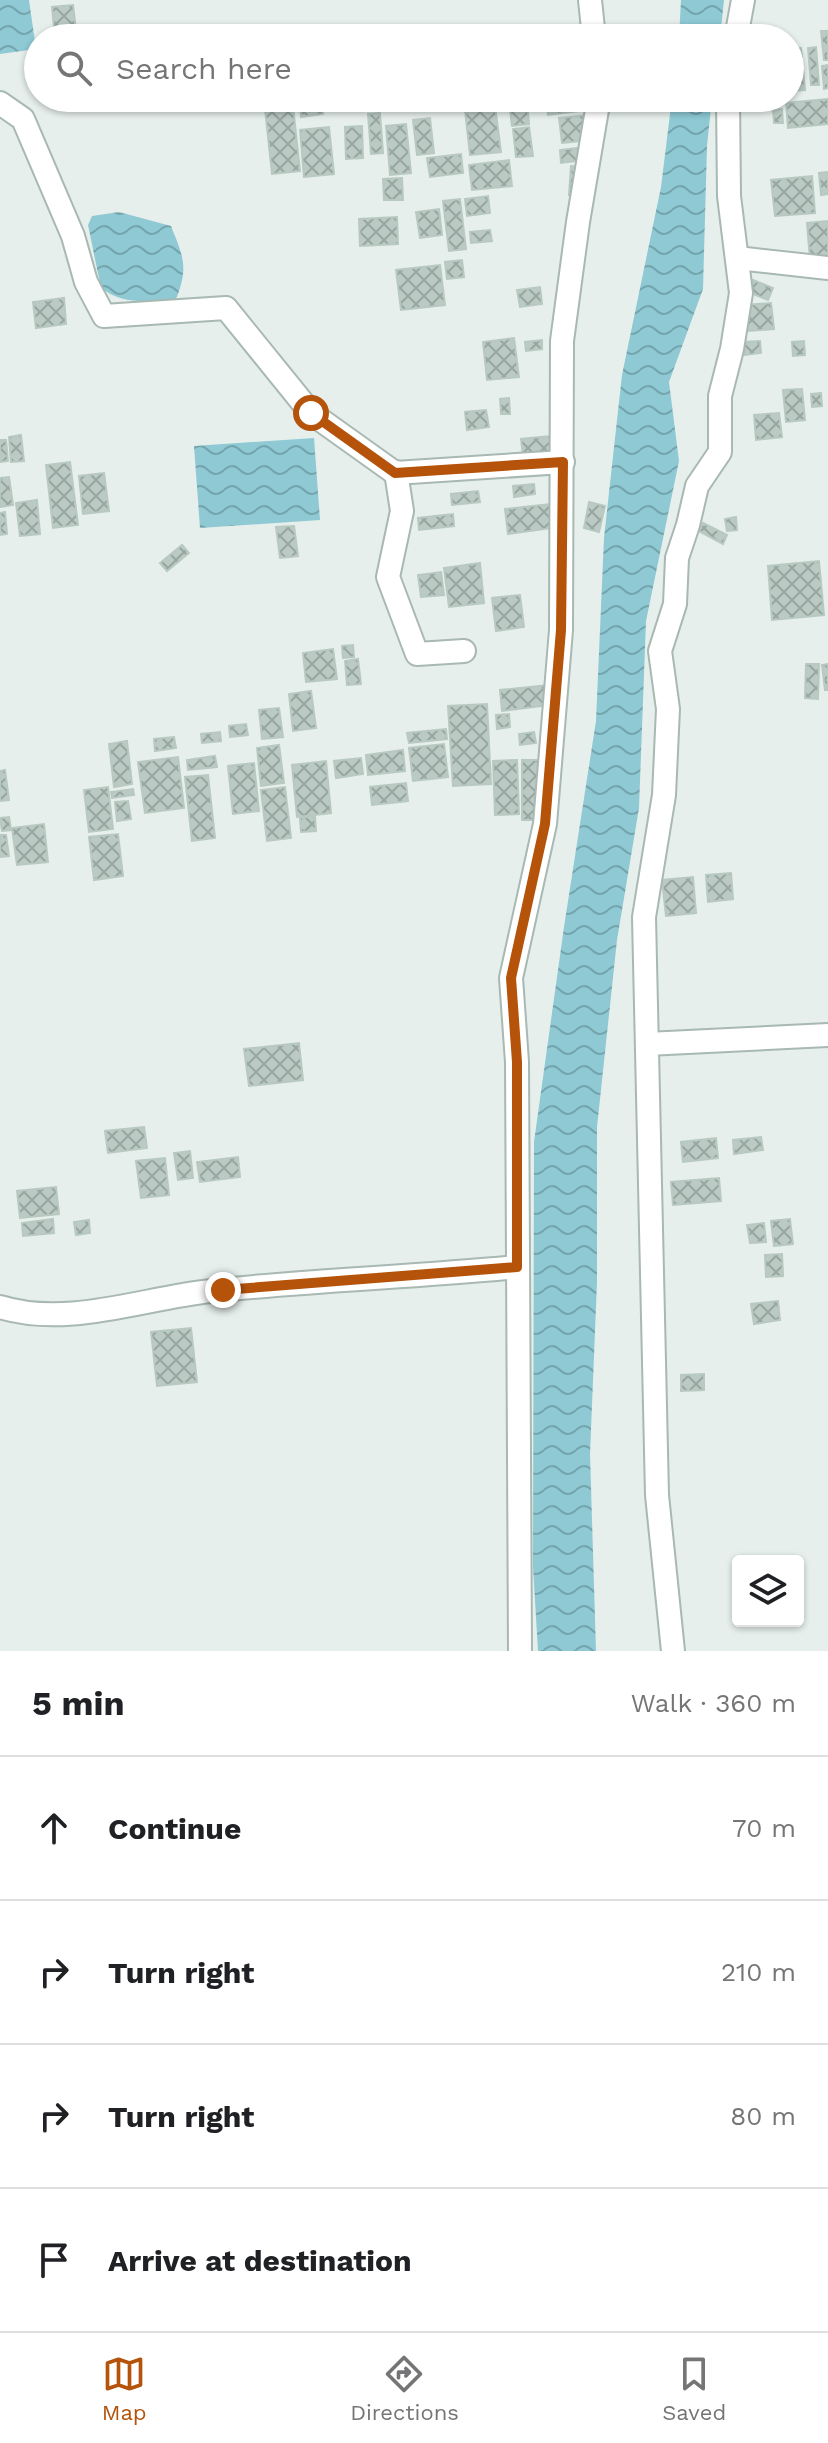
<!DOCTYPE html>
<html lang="en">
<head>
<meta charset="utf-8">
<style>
  body { margin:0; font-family:"Work Sans",sans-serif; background:#f2f2f2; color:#202124 }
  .controls { position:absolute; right:24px; bottom:24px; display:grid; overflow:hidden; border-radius:8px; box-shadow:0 2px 6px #0004 }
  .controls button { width:72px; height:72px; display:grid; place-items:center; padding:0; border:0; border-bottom:2px solid #e0e0e0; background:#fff; color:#202124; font:40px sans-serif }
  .stop { position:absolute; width:24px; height:24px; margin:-18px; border:6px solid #b45309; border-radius:50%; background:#fff }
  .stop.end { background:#b45309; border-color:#fff; box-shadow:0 2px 8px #0008 }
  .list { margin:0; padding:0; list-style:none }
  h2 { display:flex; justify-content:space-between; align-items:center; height:104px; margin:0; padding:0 32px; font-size:34px }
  h2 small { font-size:26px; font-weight:400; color:#757577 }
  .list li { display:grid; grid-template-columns:52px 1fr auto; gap:24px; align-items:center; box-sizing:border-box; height:144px; padding:0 32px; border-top:2px solid #e0e0e0 }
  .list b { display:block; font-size:30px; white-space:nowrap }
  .list em { font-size:26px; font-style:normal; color:#757577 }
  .icon { flex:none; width:44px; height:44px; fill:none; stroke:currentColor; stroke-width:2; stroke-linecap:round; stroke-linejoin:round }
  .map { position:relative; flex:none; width:828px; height:1651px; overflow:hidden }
  .search { position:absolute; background:#fff; box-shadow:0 2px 6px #0004; left:24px; right:24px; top:24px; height:88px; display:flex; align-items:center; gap:20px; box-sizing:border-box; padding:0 28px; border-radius:44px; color:#757577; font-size:30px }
  .sheet { height:680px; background:#fff }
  nav { display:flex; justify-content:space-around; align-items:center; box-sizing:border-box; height:112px; border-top:2px solid #e0e0e0; background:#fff; font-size:22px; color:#757577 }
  nav a { display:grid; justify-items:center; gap:4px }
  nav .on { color:#b45309 }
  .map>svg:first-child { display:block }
  .water { fill:url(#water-waves) }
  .building { fill:url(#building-cross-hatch); stroke:#b8c9c2; stroke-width:2 }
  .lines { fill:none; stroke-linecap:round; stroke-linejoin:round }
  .minor-casing { stroke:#a8b8b2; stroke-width:26 }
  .minor { stroke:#fff; stroke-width:22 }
  .route { stroke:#b45309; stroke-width:10 }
</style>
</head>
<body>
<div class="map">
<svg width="828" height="1651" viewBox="0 0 828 1651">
  <defs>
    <pattern id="water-waves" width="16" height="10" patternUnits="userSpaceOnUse" patternTransform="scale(2)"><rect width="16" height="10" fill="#8ec9d4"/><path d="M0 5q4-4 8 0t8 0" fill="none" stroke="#74a5ad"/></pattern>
    <pattern id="building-cross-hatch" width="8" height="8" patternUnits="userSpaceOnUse" patternTransform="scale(2)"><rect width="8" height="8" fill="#bbcac4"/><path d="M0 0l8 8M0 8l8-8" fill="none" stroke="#98a6a0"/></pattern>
  </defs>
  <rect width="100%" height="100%" fill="#e6efeb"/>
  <!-- water -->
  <g class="water">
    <polygon points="0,0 29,0 36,49 0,54"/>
    <polygon points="681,0 724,0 720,38 679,38"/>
    <polygon points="672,98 712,98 707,146 703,289 669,382 679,461 646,621 639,808 617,940 597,1127 597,1282 590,1454 596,1651 538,1651 533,1567 534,1142 564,927 596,721 604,538 622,375 661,187"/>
    <path d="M119 212 171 226C183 256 189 267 176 299 148 301 125 306 101 288L88 225 92 216Z"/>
    <polygon points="314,438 320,520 200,528 194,446"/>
  </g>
  <!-- building -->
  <g class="building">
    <polygon points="73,5 77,38 55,38 52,7"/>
    <polygon points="112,28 114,38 83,38 82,31"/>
    <polygon points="821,31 828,31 828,60 824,60"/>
    <polygon points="816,47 819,85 811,85 808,48"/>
    <polygon points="801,48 805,90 790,91 790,49"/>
    <polygon points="828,65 828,88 824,89 822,66"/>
    <polygon points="299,98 321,98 323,114 301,117"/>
    <polygon points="546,98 579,98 580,111 548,115"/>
    <polygon points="828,99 828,124 788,128 786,103"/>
    <polygon points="527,100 529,124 512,126 509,102"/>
    <polygon points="293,106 300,171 272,174 265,109"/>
    <polygon points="495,106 501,152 470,155 465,110"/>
    <polygon points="782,109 783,123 774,123 773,110"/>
    <polygon points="380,113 383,153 371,154 368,114"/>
    <polygon points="587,115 590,140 562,143 559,118"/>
    <polygon points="430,118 434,153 417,155 413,120"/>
    <polygon points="406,124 411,173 390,175 386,126"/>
    <polygon points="362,126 363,158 346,159 345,127"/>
    <polygon points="329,127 334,174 304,177 300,130"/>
    <polygon points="529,127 533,156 516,157 513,129"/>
    <polygon points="584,147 585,160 561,163 560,150"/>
    <polygon points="461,154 463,173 430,177 427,158"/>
    <polygon points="509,160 512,186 472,190 469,165"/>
    <polygon points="571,166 580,167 578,196 569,195"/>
    <polygon points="828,172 828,194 821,195 819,173"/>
    <polygon points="812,176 815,213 775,216 771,180"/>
    <polygon points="402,178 403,200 384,200 383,179"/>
    <polygon points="488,196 490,213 467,216 465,199"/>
    <polygon points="460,199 466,249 449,251 443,201"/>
    <polygon points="439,209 442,235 420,238 416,212"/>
    <polygon points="397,217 398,244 360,246 359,219"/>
    <polygon points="828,221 828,259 810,260 807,223"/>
    <polygon points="490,230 492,241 471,243 470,232"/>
    <polygon points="462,260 464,277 447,279 445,262"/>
    <polygon points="440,265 445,305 401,310 396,270"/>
    <polygon points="753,280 773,288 768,300 748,292"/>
    <polygon points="540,287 542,304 520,307 517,290"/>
    <polygon points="64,298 66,324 36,328 33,302"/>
    <polygon points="771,303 774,329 748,331 746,305"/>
    <polygon points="514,338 519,377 487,380 483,342"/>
    <polygon points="542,340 542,349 526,351 525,342"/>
    <polygon points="760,341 761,353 745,355 744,342"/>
    <polygon points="804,341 805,355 793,356 792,342"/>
    <polygon points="802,389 805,420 786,422 783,390"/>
    <polygon points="821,393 822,406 812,407 811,394"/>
    <polygon points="509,398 510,414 501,414 500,399"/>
    <polygon points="486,410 489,427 467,430 465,412"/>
    <polygon points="779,413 782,437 756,440 754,415"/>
    <polygon points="21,435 24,461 11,462 9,437"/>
    <polygon points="550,436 552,453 523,456 521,439"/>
    <polygon points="0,440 6,440 8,461 0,462"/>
    <polygon points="70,462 78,525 53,528 46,465"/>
    <polygon points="104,473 109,511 83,514 79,476"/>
    <polygon points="9,477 13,505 0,507 0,478"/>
    <polygon points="534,484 535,494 514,497 513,486"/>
    <polygon points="478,491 480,502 452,505 451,494"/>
    <polygon points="37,500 40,534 20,536 16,503"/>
    <polygon points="589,502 605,506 599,532 584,528"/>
    <polygon points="550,504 552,528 508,534 505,509"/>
    <polygon points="5,512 7,534 0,535 0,513"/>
    <polygon points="453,514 454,526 419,530 418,518"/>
    <polygon points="736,517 737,530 727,531 725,519"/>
    <polygon points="703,523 727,535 723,544 699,531"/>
    <polygon points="294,526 298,556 280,558 276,527"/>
    <polygon points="182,545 189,553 167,571 160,563"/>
    <polygon points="819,561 824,615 772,620 768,566"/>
    <polygon points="480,563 484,603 449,607 444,568"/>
    <polygon points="441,572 444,595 421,597 418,575"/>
    <polygon points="520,595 524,627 496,631 492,598"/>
    <polygon points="353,645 354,657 343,658 342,646"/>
    <polygon points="333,649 337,679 306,682 303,653"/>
    <polygon points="358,659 361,684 347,685 345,661"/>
    <polygon points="806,664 819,664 818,699 805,698"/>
    <polygon points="828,664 828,690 825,690 822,665"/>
    <polygon points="548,685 550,705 502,711 500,690"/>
    <polygon points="311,691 316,728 293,731 289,694"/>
    <polygon points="487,704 491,784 453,786 448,706"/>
    <polygon points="279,708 283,737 262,739 259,710"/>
    <polygon points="509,714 510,727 497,729 496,715"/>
    <polygon points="246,724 248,735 230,737 229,726"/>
    <polygon points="446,729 447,739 409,743 407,733"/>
    <polygon points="220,732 221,741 202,743 201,734"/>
    <polygon points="534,732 536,743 520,745 519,734"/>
    <polygon points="174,737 176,748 155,751 154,739"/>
    <polygon points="127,741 132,784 114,787 109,744"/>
    <polygon points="444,744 448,777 413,781 409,748"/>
    <polygon points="279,745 284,783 261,786 257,748"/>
    <polygon points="403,750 405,771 368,775 366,755"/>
    <polygon points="215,756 217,767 188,770 187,760"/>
    <polygon points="178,757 184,808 145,813 138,762"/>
    <polygon points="361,758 363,774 336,778 334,761"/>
    <polygon points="517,760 519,814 495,815 493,761"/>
    <polygon points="522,760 542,760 543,820 522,820"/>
    <polygon points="326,761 331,813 297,817 292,765"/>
    <polygon points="254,763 259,811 233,814 228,766"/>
    <polygon points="5,770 9,800 0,801 0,771"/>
    <polygon points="208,775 215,838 192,841 185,777"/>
    <polygon points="406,783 408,801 372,805 370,787"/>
    <polygon points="108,787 113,829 89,832 84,790"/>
    <polygon points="285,787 291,838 267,841 261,790"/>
    <polygon points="133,789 134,795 112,798 111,792"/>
    <polygon points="128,801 131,819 117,821 115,802"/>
    <polygon points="315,816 316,831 301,832 300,818"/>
    <polygon points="9,817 11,830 2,831 0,818"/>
    <polygon points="44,824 48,862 17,865 12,828"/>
    <polygon points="118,834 123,876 94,880 89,837"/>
    <polygon points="0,835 6,835 9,856 0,857"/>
    <polygon points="731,873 733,899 708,902 706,875"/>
    <polygon points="693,877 696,913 666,916 662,880"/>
    <polygon points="299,1043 303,1080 249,1086 244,1049"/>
    <polygon points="144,1127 147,1148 108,1153 105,1131"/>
    <polygon points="761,1137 763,1150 734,1154 733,1140"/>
    <polygon points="716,1138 718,1158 683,1162 681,1142"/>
    <polygon points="190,1151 193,1178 178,1180 174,1153"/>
    <polygon points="238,1157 240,1177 200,1182 197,1162"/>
    <polygon points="165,1158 169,1195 141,1198 136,1161"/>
    <polygon points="719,1178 721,1201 673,1205 671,1182"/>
    <polygon points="56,1187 59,1214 20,1218 17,1191"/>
    <polygon points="53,1219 54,1233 23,1236 22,1223"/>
    <polygon points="790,1219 793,1244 774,1246 771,1221"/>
    <polygon points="89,1220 90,1233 76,1235 74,1222"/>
    <polygon points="764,1223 766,1242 750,1243 747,1225"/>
    <polygon points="782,1254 783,1276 766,1277 765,1255"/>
    <polygon points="778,1301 780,1320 754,1324 751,1304"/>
    <polygon points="191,1328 197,1382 157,1386 151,1332"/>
    <polygon points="704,1374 704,1390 681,1391 681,1375"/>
  </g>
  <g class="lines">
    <defs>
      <g id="minor">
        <polyline points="590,0 594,38"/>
        <polyline points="736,38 743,0"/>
        <polyline points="0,103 23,119 73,236 86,282 104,316 226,308 311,413 395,473 563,462"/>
        <polyline points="737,258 828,268"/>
        <polyline points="396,472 402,511 388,577 417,654 464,651"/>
        <polyline points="647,1044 828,1035"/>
        <path d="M0 1307C68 1328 143 1298 211 1291 313 1280 415 1277 517 1267"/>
        <polyline points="520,1651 517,1062 511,978 545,824 561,630 562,341 578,222 599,98"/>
        <polyline points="673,1651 657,1495 644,917 664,795 668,709 660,651 675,604 677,558 688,525 697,486 720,452 720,396 732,349 741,293 729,196 728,98"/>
      </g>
    </defs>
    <!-- minor casing -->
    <use href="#minor" class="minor-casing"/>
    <!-- minor -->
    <use href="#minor" class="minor"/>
  </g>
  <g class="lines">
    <!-- route -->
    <polyline class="route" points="223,1290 517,1267 517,1062 511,978 545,824 561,630 563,462 395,473 311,413"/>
  </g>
</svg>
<div class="controls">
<button><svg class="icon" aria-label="layers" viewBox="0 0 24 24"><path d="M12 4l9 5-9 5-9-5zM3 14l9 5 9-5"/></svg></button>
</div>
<div class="stop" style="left:311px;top:413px"></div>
<div class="stop end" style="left:223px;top:1290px"></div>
<div class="search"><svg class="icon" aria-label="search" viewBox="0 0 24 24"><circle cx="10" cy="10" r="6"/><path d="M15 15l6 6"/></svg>Search here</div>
</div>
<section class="sheet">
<h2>5 min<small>Walk · 360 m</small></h2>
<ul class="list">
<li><svg class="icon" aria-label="ahead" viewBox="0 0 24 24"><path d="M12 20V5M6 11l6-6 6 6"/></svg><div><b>Continue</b></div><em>70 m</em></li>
<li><svg class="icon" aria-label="right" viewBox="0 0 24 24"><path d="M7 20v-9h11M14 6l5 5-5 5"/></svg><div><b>Turn right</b></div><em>210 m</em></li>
<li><svg class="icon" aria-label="right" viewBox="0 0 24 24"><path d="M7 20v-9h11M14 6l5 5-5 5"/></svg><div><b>Turn right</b></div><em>80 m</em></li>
<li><svg class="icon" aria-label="arrive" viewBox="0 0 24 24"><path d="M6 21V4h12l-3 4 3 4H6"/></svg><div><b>Arrive at destination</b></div></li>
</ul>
</section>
<nav>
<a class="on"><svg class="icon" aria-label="map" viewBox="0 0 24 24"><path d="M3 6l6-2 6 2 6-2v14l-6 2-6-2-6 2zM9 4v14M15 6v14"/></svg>Map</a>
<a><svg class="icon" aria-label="directions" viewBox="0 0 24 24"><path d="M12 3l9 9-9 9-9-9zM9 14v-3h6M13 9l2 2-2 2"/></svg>Directions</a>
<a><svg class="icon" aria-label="saved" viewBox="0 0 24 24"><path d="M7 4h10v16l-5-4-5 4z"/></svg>Saved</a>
</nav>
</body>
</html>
